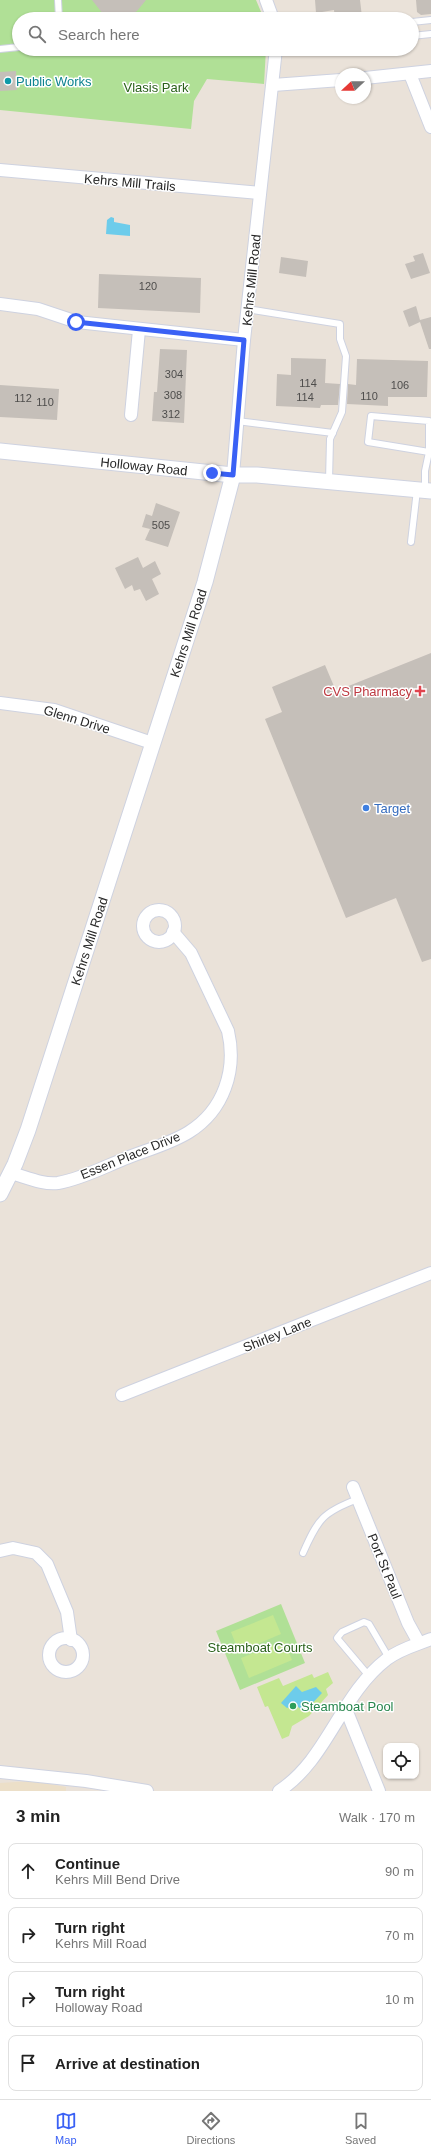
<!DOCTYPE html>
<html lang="en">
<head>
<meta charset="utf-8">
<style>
  body { margin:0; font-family:Arial,sans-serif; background:#f2f2f2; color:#222 }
  .controls { position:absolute; right:12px; bottom:12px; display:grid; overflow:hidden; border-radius:8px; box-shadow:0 1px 3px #0004 }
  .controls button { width:36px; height:36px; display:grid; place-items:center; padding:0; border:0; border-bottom:1px solid #e0e0e0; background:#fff; color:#222; font:20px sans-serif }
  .compass { position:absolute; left:335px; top:68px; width:36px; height:36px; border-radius:50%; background:#fff; box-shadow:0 1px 3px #0004; rotate:248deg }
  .stop { position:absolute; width:12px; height:12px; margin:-9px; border:3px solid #3a61f5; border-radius:50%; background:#fff }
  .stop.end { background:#3a61f5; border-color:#fff; box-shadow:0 1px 4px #0008 }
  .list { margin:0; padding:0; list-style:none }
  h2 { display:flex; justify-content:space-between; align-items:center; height:52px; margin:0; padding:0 16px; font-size:17px }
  h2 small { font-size:13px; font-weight:400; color:#767676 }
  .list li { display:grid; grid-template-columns:26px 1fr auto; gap:12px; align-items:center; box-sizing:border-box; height:56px; margin:0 8px 8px; padding:0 8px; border:1px solid #e0e0e0; border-radius:8px }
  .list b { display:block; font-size:15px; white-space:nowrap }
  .list p { margin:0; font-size:13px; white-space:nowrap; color:#767676 }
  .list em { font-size:13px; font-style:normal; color:#767676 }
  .icon { flex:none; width:22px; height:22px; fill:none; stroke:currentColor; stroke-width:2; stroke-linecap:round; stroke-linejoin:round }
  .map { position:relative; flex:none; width:431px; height:1791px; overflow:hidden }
  .search { position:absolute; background:#fff; box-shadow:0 1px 3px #0004; left:12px; right:12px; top:12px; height:44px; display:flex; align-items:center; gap:10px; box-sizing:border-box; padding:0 14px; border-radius:22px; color:#767676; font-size:15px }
  .sheet { height:308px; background:#fff }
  nav { display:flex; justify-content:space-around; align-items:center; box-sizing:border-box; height:56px; border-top:1px solid #e0e0e0; background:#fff; font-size:11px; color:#767676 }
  nav a { display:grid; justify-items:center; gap:2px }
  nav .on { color:#3a61f5 }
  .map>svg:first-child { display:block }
  .education { fill:#ecdfc8 }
  .green { fill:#b0e096 }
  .pitch { fill:#c4e791 }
  .water { fill:#6dcceb }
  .building { fill:#c5bfb9 }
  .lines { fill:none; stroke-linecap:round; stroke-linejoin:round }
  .service-casing { stroke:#ced2e0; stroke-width:8 }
  .minor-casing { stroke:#ced2e0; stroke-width:14 }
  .tertiary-casing { stroke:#ced2e0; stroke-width:17 }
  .service { stroke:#fff; stroke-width:6 }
  .minor { stroke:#fff; stroke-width:12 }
  .tertiary { stroke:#fff; stroke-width:15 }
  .route { stroke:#3a61f5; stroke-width:5 }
  .culture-dot { fill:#0f9aa8; stroke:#fff; stroke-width:1.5 }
  .health-dot { fill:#e0444e; stroke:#fff; stroke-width:1.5 }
  .shop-dot { fill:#3f7fe0; stroke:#fff; stroke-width:1.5 }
  .leisure-dot { fill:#2e9e5b; stroke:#fff; stroke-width:1.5 }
  .labels { text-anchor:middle; stroke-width:3; stroke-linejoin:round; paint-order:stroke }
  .number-label { font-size:11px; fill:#4e4d4c }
  .culture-label { font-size:13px; fill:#0d838f; stroke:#fff; text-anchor:start }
  .park-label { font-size:13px; fill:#2a611a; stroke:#fff }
  .street-label { font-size:13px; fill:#272727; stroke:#fff }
  .health-label { font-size:13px; fill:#be3a42; stroke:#fff; text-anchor:end }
  .shop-label { font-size:13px; fill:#366cbe; stroke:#fff; text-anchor:start }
  .leisure-label { font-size:13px; fill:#27864d; stroke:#fff; text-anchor:start }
</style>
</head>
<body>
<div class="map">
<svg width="431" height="1791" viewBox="0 0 431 1791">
  <rect width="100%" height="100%" fill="#eae2d9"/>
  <!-- education -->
  <polygon class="education" points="33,1781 66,1787 66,1791 0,1791 0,1783"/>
  <!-- green -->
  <g class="green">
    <polygon points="0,0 256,0 264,19 19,19 19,49 266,49 264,84 207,79 194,101 191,129 0,110"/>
    <polygon points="281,1604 305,1663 240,1690 216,1631"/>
  </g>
  <!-- pitch -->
  <g class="pitch">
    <polygon points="273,1615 281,1634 239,1652 231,1632"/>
    <polygon points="284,1641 292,1660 249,1678 241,1658"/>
    <polygon points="328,1672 333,1683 326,1689 328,1695 309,1716 292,1726 289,1736 282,1739 268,1706 265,1707 257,1687 279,1678 283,1686 312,1674 314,1678"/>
  </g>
  <!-- water -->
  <g class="water">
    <polygon points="111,217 114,218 114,222 130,225 130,236 106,234 107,220"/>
    <polygon points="296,1686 302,1692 316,1687 322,1693 304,1712 296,1705 287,1708 281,1703"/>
  </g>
  <!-- building -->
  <g class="building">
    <polygon points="92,0 146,0 137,11 129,16 121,18 112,18 103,14"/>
    <polygon points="315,0 360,0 362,17 335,19 334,10 316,13"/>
    <polygon points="416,0 431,0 431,14 421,15 417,12"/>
    <polygon points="16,71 17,90 0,91 0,72"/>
    <polygon points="423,253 430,273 411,279 405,264 415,261 413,256"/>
    <polygon points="281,257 308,261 306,277 279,273"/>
    <polygon points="99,274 201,278 200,313 98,308"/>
    <polygon points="416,306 420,320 431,317 431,349 429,349 420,322 409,327 403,311"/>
    <polygon points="160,349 187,350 184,423 152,421 154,392 157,392"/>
    <polygon points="291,358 326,359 325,383 340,384 338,405 321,405 320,408 276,406 277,374 291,375"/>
    <polygon points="357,359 428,361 427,397 388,397 388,406 347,404 348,384 356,385"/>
    <polygon points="0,385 59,389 57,420 0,417"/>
    <polygon points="156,503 180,512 168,547 145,540 150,529 142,527 146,514 152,516"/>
    <polygon points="138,557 143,568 155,561 161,574 152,579 159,594 146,601 140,589 134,591 132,585 125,589 115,568"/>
    <polygon points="431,653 431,959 422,962 396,898 346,918 265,719 282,712 272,687 325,665 336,691"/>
  </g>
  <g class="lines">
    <defs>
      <g id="service">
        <polyline points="58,0 59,19"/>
        <polyline points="412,22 431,20"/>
        <polyline points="412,36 431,34"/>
        <polyline points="0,49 19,47"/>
        <polyline points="247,309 340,324 340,339 346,356 342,412 330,439 329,481"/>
        <polygon points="371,416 429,421 429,452 368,442"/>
        <polyline points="237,421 333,433"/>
        <polyline points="425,491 425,471 429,452 431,452"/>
        <polyline points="411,542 417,490"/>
        <path d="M303 1553C318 1519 323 1512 358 1499"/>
        <polyline points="369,1676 337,1638 342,1632 364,1622 369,1624 389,1658"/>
      </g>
      <g id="minor">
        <polyline points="266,0 273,19"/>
        <polyline points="410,74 431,127"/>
        <polyline points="365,78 431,71"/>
        <polyline points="273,85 341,80"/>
        <polyline points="0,170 260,193"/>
        <polyline points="0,304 38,309 77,322 244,340"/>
        <polyline points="131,415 139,330"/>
        <polyline points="233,475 244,340 276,49"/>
        <polyline points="0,703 54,710 152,743"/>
        <circle cx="159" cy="926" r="16"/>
        <path d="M11 1173C26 1177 43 1185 58 1183 81 1179 104 1167 124 1159 146 1150 170 1144 189 1132 224 1110 237 1070 228 1031L191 953 173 932"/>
        <polyline points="122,1395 431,1273"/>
        <polyline points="353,1487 408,1623 419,1643"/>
        <polyline points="0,1551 13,1548 36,1553 47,1564 67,1612 71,1640"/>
        <circle cx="66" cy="1655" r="17"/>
        <polyline points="345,1707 379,1791"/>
        <polyline points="0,1772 86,1781 147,1791"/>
        <path d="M279 1791C328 1759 340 1695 387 1659 400 1649 416 1645 431 1639"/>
      </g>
      <g id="tertiary">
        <polyline points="0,451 233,475 257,475 431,491"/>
        <polyline points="0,1194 15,1164 28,1130 205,582 233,475"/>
      </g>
    </defs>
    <!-- service casing -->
    <use href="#service" class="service-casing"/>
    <!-- minor casing -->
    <use href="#minor" class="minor-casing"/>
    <!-- tertiary casing -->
    <use href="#tertiary" class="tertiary-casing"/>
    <!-- service -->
    <use href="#service" class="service"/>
    <!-- minor -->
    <use href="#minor" class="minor"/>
    <!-- tertiary -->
    <use href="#tertiary" class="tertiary"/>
  </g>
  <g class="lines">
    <!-- route -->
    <polyline class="route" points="76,322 244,340 233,475 212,473"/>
  </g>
  <!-- markers -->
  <circle class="culture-dot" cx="8" cy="81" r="4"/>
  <path class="health-dot" d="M418 685h4v4h4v4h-4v4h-4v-4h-4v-4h4z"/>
  <circle class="shop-dot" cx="366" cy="808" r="4"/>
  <circle class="leisure-dot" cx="293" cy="1706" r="4"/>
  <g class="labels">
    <!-- number labels -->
    <g class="number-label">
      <text x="148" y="290">120</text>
      <text x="174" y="378">304</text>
      <text x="308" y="387">114</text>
      <text x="400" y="389">106</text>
      <text x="173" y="399">308</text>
      <text x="369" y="400">110</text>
      <text x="305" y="401">114</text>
      <text x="23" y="402">112</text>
      <text x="45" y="406">110</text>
      <text x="171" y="418">312</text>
      <text x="161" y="529">505</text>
    </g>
    <!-- culture labels -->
    <g class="culture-label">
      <text x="16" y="86">Public Works</text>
    </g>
    <!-- park labels -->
    <g class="park-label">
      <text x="156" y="92">Vlasis Park</text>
      <text x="260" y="1652">Steamboat Courts</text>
    </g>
    <!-- street labels -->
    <g class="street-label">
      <text transform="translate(130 182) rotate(5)" y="5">Kehrs Mill Trails</text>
      <text transform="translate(251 280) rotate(-84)" y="5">Kehrs Mill Road</text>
      <text transform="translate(144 466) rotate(6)" y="5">Holloway Road</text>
      <text transform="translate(188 633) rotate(-72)" y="5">Kehrs Mill Road</text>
      <text transform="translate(77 719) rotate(17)" y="5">Glenn Drive</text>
      <text transform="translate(89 941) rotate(-72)" y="5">Kehrs Mill Road</text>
      <text transform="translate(130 1155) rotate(-22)" y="5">Essen Place Drive</text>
      <text transform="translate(277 1334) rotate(-22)" y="5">Shirley Lane</text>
      <text transform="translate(385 1566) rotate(68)" y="5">Port St Paul</text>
    </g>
    <!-- health labels -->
    <g class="health-label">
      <text x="412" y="696">CVS Pharmacy</text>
    </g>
    <!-- shop labels -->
    <g class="shop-label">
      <text x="374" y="813">Target</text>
    </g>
    <!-- leisure labels -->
    <g class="leisure-label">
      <text x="301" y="1711">Steamboat Pool</text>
    </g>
  </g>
</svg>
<div class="controls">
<button><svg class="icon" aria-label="locate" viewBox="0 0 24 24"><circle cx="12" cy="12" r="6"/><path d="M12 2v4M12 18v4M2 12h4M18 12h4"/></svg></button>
</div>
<svg class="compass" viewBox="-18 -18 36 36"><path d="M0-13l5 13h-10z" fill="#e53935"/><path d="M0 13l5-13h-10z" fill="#767676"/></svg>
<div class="stop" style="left:76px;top:322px"></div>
<div class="stop end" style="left:212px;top:473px"></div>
<div class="search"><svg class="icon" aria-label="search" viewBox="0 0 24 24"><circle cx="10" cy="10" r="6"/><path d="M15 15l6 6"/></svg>Search here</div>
</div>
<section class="sheet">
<h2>3 min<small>Walk · 170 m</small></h2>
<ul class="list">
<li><svg class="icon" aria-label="ahead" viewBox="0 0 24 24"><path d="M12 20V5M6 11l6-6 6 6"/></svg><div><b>Continue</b><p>Kehrs Mill Bend Drive</p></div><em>90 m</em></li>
<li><svg class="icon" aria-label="right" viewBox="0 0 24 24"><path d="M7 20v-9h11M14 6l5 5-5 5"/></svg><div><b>Turn right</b><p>Kehrs Mill Road</p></div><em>70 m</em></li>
<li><svg class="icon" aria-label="right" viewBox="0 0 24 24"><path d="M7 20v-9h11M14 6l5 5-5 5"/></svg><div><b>Turn right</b><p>Holloway Road</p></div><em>10 m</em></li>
<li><svg class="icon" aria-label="arrive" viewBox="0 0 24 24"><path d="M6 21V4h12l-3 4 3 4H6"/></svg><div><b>Arrive at destination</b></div></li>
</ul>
</section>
<nav>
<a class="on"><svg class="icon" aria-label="map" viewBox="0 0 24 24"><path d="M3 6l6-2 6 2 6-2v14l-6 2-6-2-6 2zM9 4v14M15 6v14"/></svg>Map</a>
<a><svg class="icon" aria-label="directions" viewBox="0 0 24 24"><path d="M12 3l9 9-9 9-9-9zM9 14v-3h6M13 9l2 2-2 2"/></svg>Directions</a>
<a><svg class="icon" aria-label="saved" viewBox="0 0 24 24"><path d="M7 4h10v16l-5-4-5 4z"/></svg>Saved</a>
</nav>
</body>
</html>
